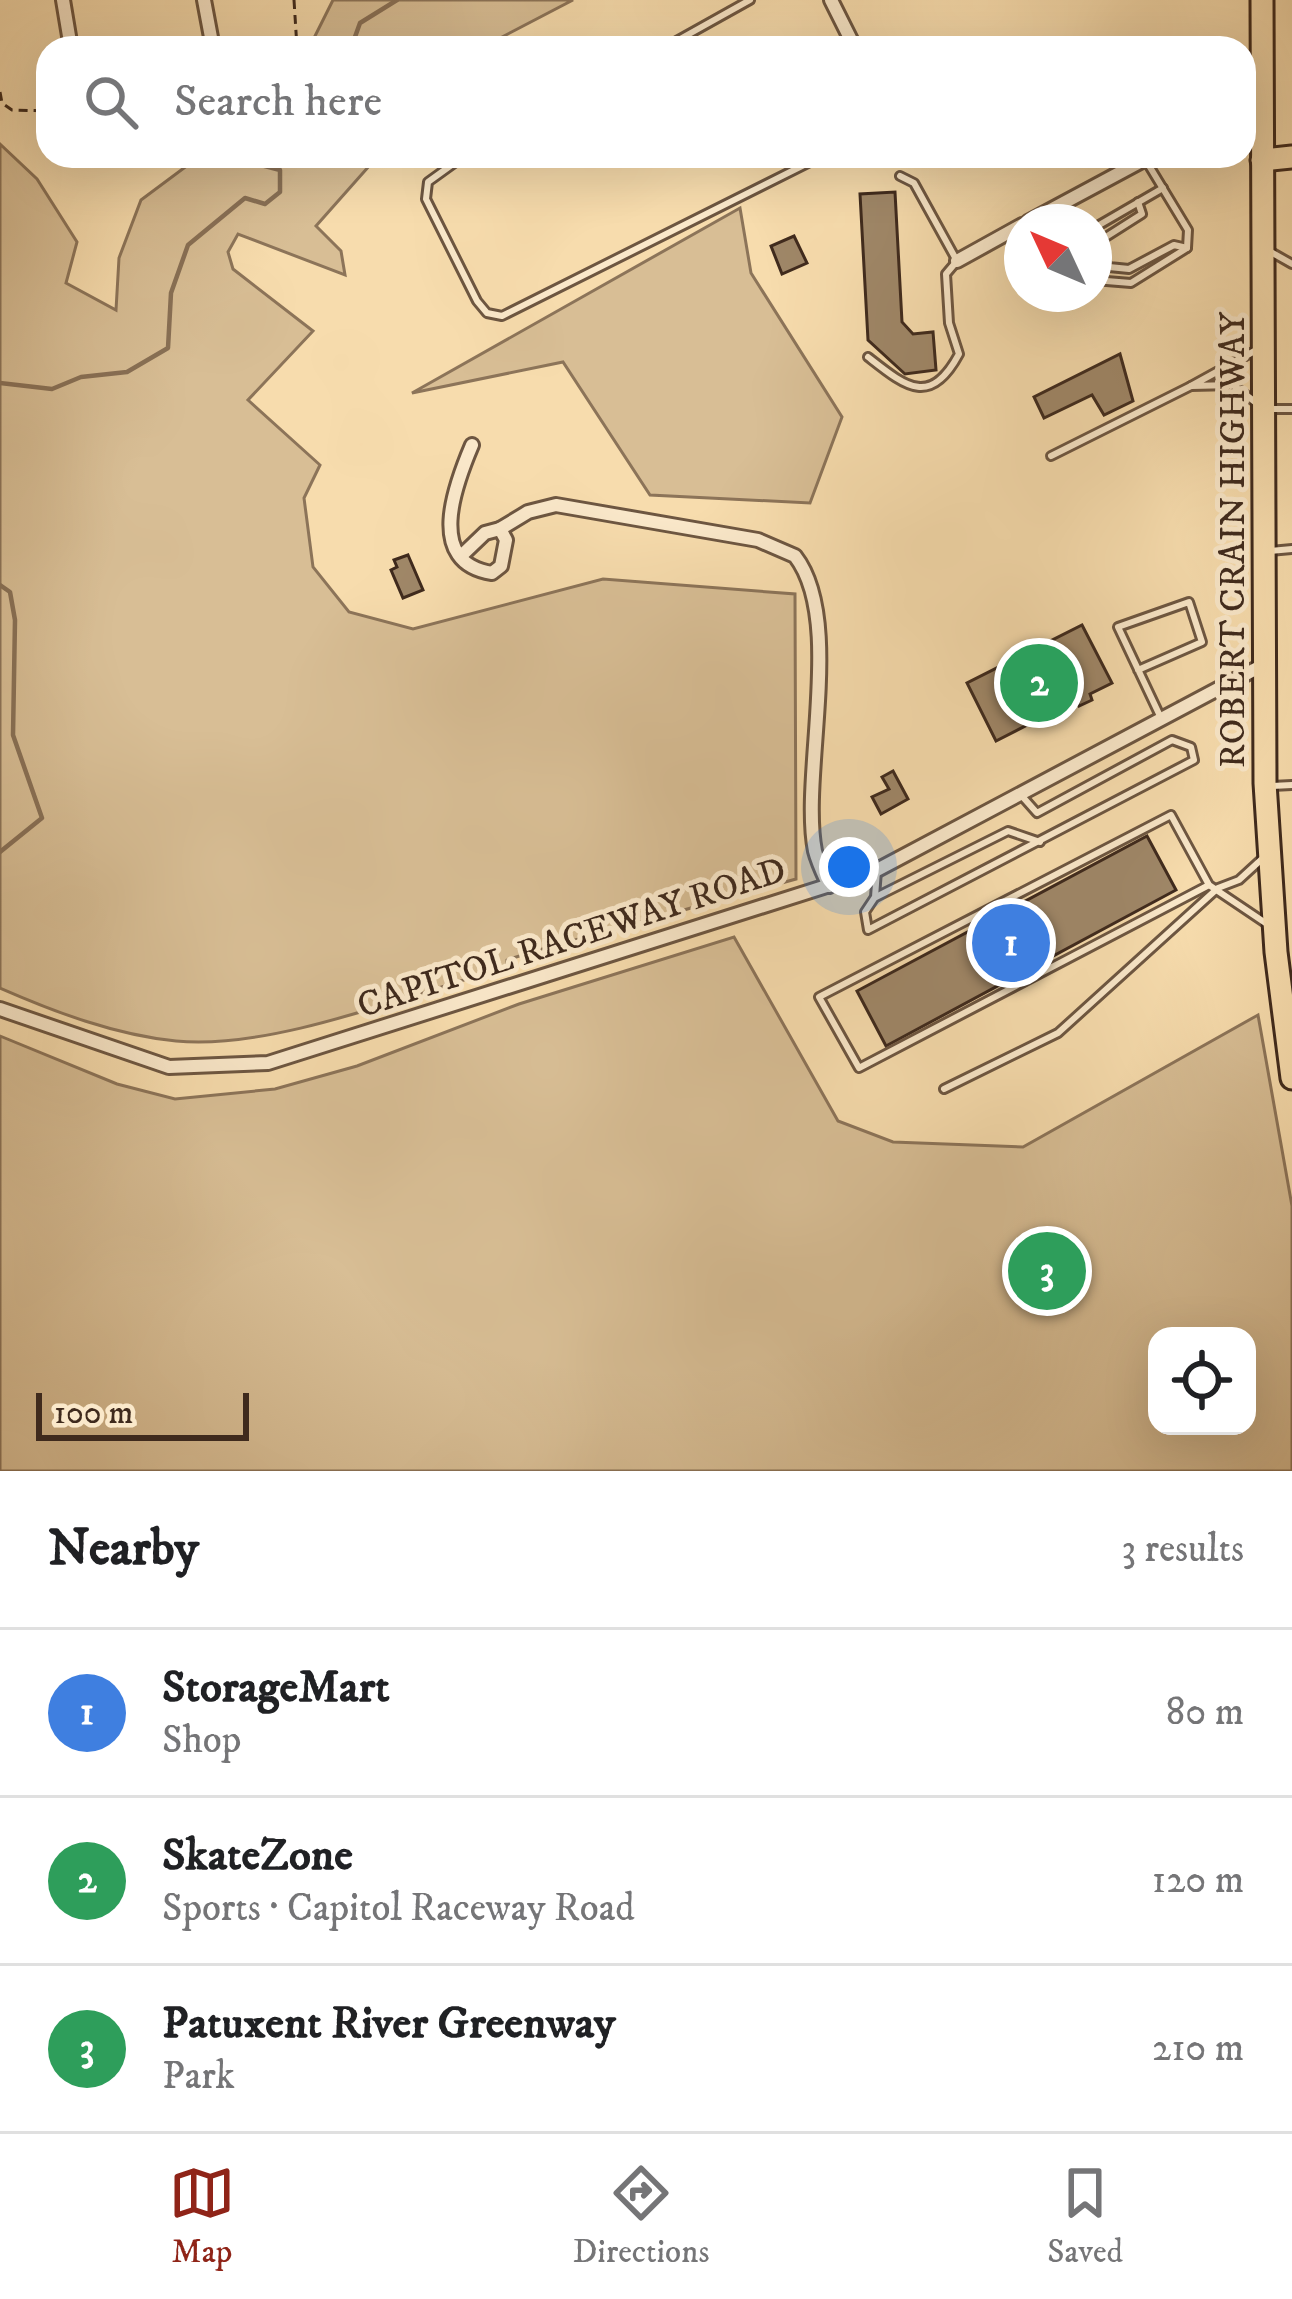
<!DOCTYPE html>
<html lang="en">
<head>
<meta charset="utf-8">
<style>
  body { margin:0; font-family:"IM FELL DW Pica",serif; background:#f2f2f2; color:#202124 }
  .controls { position:absolute; right:36px; bottom:36px; display:grid; overflow:hidden; border-radius:24px; box-shadow:0 12px 48px #0002 }
  .controls button { width:108px; height:108px; display:grid; place-items:center; padding:0; border:0; border-bottom:3px solid #e0e0e0; background:#fff; color:#202124; font:60px sans-serif }
  .compass { position:absolute; left:1004px; top:204px; width:108px; height:108px; border-radius:50%; background:#fff; box-shadow:0 12px 48px #0002; rotate:314deg }
  .scale { position:absolute; left:36px; bottom:30px; width:213px; box-sizing:border-box; padding-left:12px; border:6px solid #3f2a1d; border-top:0; font-size:33px; line-height:42px; white-space:nowrap; color:#3f2a1d; -webkit-text-stroke:9px #fae8ca; paint-order:stroke }
  .you { position:absolute; left:849px; top:867px; width:42px; height:42px; margin:-30px; border:9px solid #fff; border-radius:50%; background:#1a73e8; box-shadow:0 0 0 18px #1a73e833 }
  .badge { display:grid; place-items:center; width:78px; height:78px; border-radius:50%; background:#8f2418; color:#fff; font-size:39px; font-weight:700 }
  .pin { position:absolute; translate:-50% -50%; border:6px solid #fff; box-shadow:0 3px 12px #0006 }
  .list { margin:0; padding:0; list-style:none }
  h2 { display:flex; justify-content:space-between; align-items:center; height:156px; margin:0; padding:0 48px; font-size:51px }
  h2 small { font-size:39px; font-weight:400; color:#757577 }
  .list li { display:grid; grid-template-columns:78px 1fr auto; gap:36px; align-items:center; box-sizing:border-box; height:168px; padding:0 48px; border-top:3px solid #e0e0e0 }
  .list b { display:block; font-size:45px; white-space:nowrap }
  .list p { margin:0; font-size:39px; white-space:nowrap; color:#757577 }
  .list em { font-size:39px; font-style:normal; color:#757577 }
  .icon { flex:none; width:66px; height:66px; fill:none; stroke:currentColor; stroke-width:2; stroke-linecap:round; stroke-linejoin:round }
  .map { position:relative; flex:none; width:1292px; height:1471px; overflow:hidden }
  .search { position:absolute; background:#fff; box-shadow:0 12px 48px #0002; left:36px; right:36px; top:36px; height:132px; display:flex; align-items:center; gap:30px; box-sizing:border-box; padding:0 42px; border-radius:36px; color:#757577; font-size:45px }
  .sheet { height:660px; background:#fff }
  nav { display:flex; justify-content:space-around; align-items:center; box-sizing:border-box; height:168px; border-top:3px solid #e0e0e0; background:#fff; font-size:33px; color:#757577 }
  nav a { display:grid; justify-items:center; gap:6px }
  nav .on { color:#8f2418 }
  .map>svg:first-child { display:block }
  .green { fill:#d8be95; stroke:#8c7459; stroke-width:3; fill-rule:evenodd }
  .lines { fill:none; stroke-linecap:round; stroke-linejoin:round }
  .stream { stroke:#887056; stroke-width:4.5 }
  .building { fill:#9f8768; stroke:#3f2a1d; stroke-width:3 }
  .lane-casing { stroke:#6d5641; stroke-width:12 }
  .street-casing { stroke:#6d5641; stroke-width:18 }
  .highway-casing { stroke:#3f2a1d; stroke-width:27 }
  .path { stroke:#3f2a1d; stroke-width:3; stroke-dasharray:9 6; stroke-linecap:butt }
  .lane { stroke:#fae8ca; stroke-width:6 }
  .street { stroke:#fae8ca; stroke-width:12 }
  .highway { stroke:#f7dcad; stroke-width:21 }
  .labels { text-anchor:middle; stroke-width:10; stroke-linejoin:round; paint-order:stroke }
  .street-label { font-size:36px; fill:#3f2a1d; stroke:#fae8ca }
</style>
</head>
<body>
<div class="map">
<svg width="1292" height="1471" viewBox="0 0 1292 1471">
  <rect width="100%" height="100%" fill="#f7dcad"/>
  <filter id="stains"><feTurbulence type="fractalNoise" baseFrequency=".00167" numOctaves="4"/><feColorMatrix values="0 0 0 0 .2 0 0 0 0 .09 0 0 0 0 .02 0 0 0 .5 -.17"/></filter>
  <radialGradient id="worn" r=".72"><stop offset=".6" stop-color="#630" stop-opacity="0"/><stop offset="1" stop-color="#630" stop-opacity=".3"/></radialGradient>
  <!-- green -->
  <g class="green">
    <polygon points="333,0 573,0 481,48 309,48"/>
    <path d="M0 144 37 179 77 242 66 283 116 310 119 258 141 200 200 156H378L316 226 341 251 345 275 238 234 228 252 233 269 313 331 248 400 320 465 304 498 313 567 349 612 413 629 603 579 795 594 796 879 535 951 507 960V967C414 993 270 1051 176 1041 115 1035 55 1012 0 988Z"/>
    <polygon points="740,208 751,273 842,417 810,503 650,495 563,362 412,393"/>
    <path d="M734 937 838 1121 893 1142 1023 1147 1258 1015 1292 1206V1471H0V1036L117 1084 175 1099 275 1089 357 1066 519 1004ZM1157 1336H1247V1426H1157Z"/>
  </g>
  <g class="lines">
    <!-- stream -->
    <g class="stream">
      <polyline points="351,48 360,23 397,0"/>
      <polyline points="0,383 52,389 81,377 127,372 168,348 171,293 188,245 245,198 265,204 280,192 280,170 261,165 259,156"/>
      <polyline points="0,585 10,592 15,620 13,735 42,818 0,852"/>
    </g>
  </g>
  <!-- building -->
  <g class="building">
    <polygon points="895,192 902,322 913,334 933,332 936,370 905,374 868,340 860,194"/>
    <polygon points="794,236 807,263 782,274 771,246"/>
    <polygon points="1120,354 1133,401 1104,415 1092,395 1044,418 1034,397"/>
    <polygon points="408,555 423,590 403,598 391,570 397,567 394,560"/>
    <polygon points="1082,625 1112,683 1090,694 1092,700 1079,706 1076,700 996,741 967,683"/>
    <polygon points="893,771 908,799 881,814 872,797 889,789 882,777"/>
    <polygon points="1147,836 1176,890 886,1046 857,991"/>
  </g>
  <g class="lines">
    <defs>
      <g id="lane">
        <polyline points="664,48 750,0"/>
        <polyline points="464,156 428,182 426,199 477,301 487,313 502,316 822,156"/>
        <polyline points="1138,202 1142,214 1098,242 1096,250 1109,267 1129,269 1174,245 1187,248"/>
        <polyline points="1094,228 1163,188"/>
        <polyline points="1271,252 1292,264"/>
        <polyline points="1094,280 1131,283 1187,248 1188,230 1145,159"/>
        <path d="M868 357C905 386 930 408 959 354L949 323 946 274 957 261 914 183 900 176"/>
        <polyline points="1259,405 1233,385 1191,386 1260,348"/>
        <polyline points="1272,409 1292,409"/>
        <polyline points="1051,456 1191,386"/>
        <polyline points="1269,551 1292,549"/>
        <polyline points="1138,670 1202,642 1189,602 1118,627 1160,716"/>
        <polyline points="1272,786 1292,785"/>
        <polyline points="877,870 875,897 865,912 868,930 1194,760 1191,747 1172,740 1037,813 1021,795"/>
        <polyline points="1209,885 859,1068 819,997 1171,815 1209,885 1267,924"/>
        <polyline points="876,897 1008,831 1040,842"/>
        <polyline points="944,1089 1058,1033 1218,888 1239,880 1263,858"/>
      </g>
      <g id="street">
        <polyline points="63,0 71,48"/>
        <polyline points="204,0 213,48"/>
        <polyline points="831,0 855,48"/>
        <polyline points="1028,222 1151,156"/>
        <polyline points="957,261 1022,225"/>
        <path d="M472 445C455 485 425 563 492 573L501 566 506 540 500 529 528 512 556 505 758 540 795 556C845 620 800 776 815 851 818 863 824 875 829 886"/>
        <polyline points="461,556 485,533 500,529"/>
        <polyline points="0,1009 169,1067 268,1063 877,870 1263,665"/>
      </g>
      <g id="highway">
        <polyline points="1262,0 1265,783 1276,952 1292,1078"/>
        <polyline points="1262,160 1292,157"/>
      </g>
    </defs>
    <!-- lane casing -->
    <use href="#lane" class="lane-casing"/>
    <!-- street casing -->
    <use href="#street" class="street-casing"/>
    <!-- highway casing -->
    <use href="#highway" class="highway-casing"/>
    <!-- path -->
    <g class="path">
      <polyline points="294,0 297,48"/>
      <polyline points="0,92 2,103 12,110 48,111"/>
    </g>
    <!-- lane -->
    <use href="#lane" class="lane"/>
    <!-- street -->
    <use href="#street" class="street"/>
    <!-- highway -->
    <use href="#highway" class="highway"/>
  </g>
  <g class="labels">
    <!-- street labels -->
    <g class="street-label">
      <text transform="translate(1231 540) rotate(-90)" y="13">ROBERT CRAIN HIGHWAY</text>
      <text transform="translate(571 936) rotate(-18)" y="13">CAPITOL RACEWAY ROAD</text>
    </g>
  </g>
  <rect width="100%" height="100%" filter="url(#stains)"/>
  <rect width="100%" height="100%" fill="url(#worn)"/>
</svg>
<div class="controls">
<button><svg class="icon" aria-label="locate" viewBox="0 0 24 24"><circle cx="12" cy="12" r="6"/><path d="M12 2v4M12 18v4M2 12h4M18 12h4"/></svg></button>
</div>
<svg class="compass" viewBox="-18 -18 36 36"><path d="M0-13l5 13h-10z" fill="#e53935"/><path d="M0 13l5-13h-10z" fill="#757577"/></svg>
<div class="scale">100 m</div>
<div class="you"></div>
<div class="pin badge" style="left:1011px;top:943px;background:#3f7fe0">1</div>
<div class="pin badge" style="left:1039px;top:683px;background:#2e9e5b">2</div>
<div class="pin badge" style="left:1047px;top:1271px;background:#2e9e5b">3</div>
<div class="search"><svg class="icon" aria-label="search" viewBox="0 0 24 24"><circle cx="10" cy="10" r="6"/><path d="M15 15l6 6"/></svg>Search here</div>
</div>
<section class="sheet">
<h2>Nearby<small>3 results</small></h2>
<ul class="list">
<li><span class="badge" style="background:#3f7fe0">1</span><div><b>StorageMart</b><p>Shop</p></div><em>80 m</em></li>
<li><span class="badge" style="background:#2e9e5b">2</span><div><b>SkateZone</b><p>Sports · Capitol Raceway Road</p></div><em>120 m</em></li>
<li><span class="badge" style="background:#2e9e5b">3</span><div><b>Patuxent River Greenway</b><p>Park</p></div><em>210 m</em></li>
</ul>
</section>
<nav>
<a class="on"><svg class="icon" aria-label="map" viewBox="0 0 24 24"><path d="M3 6l6-2 6 2 6-2v14l-6 2-6-2-6 2zM9 4v14M15 6v14"/></svg>Map</a>
<a><svg class="icon" aria-label="directions" viewBox="0 0 24 24"><path d="M12 3l9 9-9 9-9-9zM9 14v-3h6M13 9l2 2-2 2"/></svg>Directions</a>
<a><svg class="icon" aria-label="saved" viewBox="0 0 24 24"><path d="M7 4h10v16l-5-4-5 4z"/></svg>Saved</a>
</nav>
</body>
</html>
